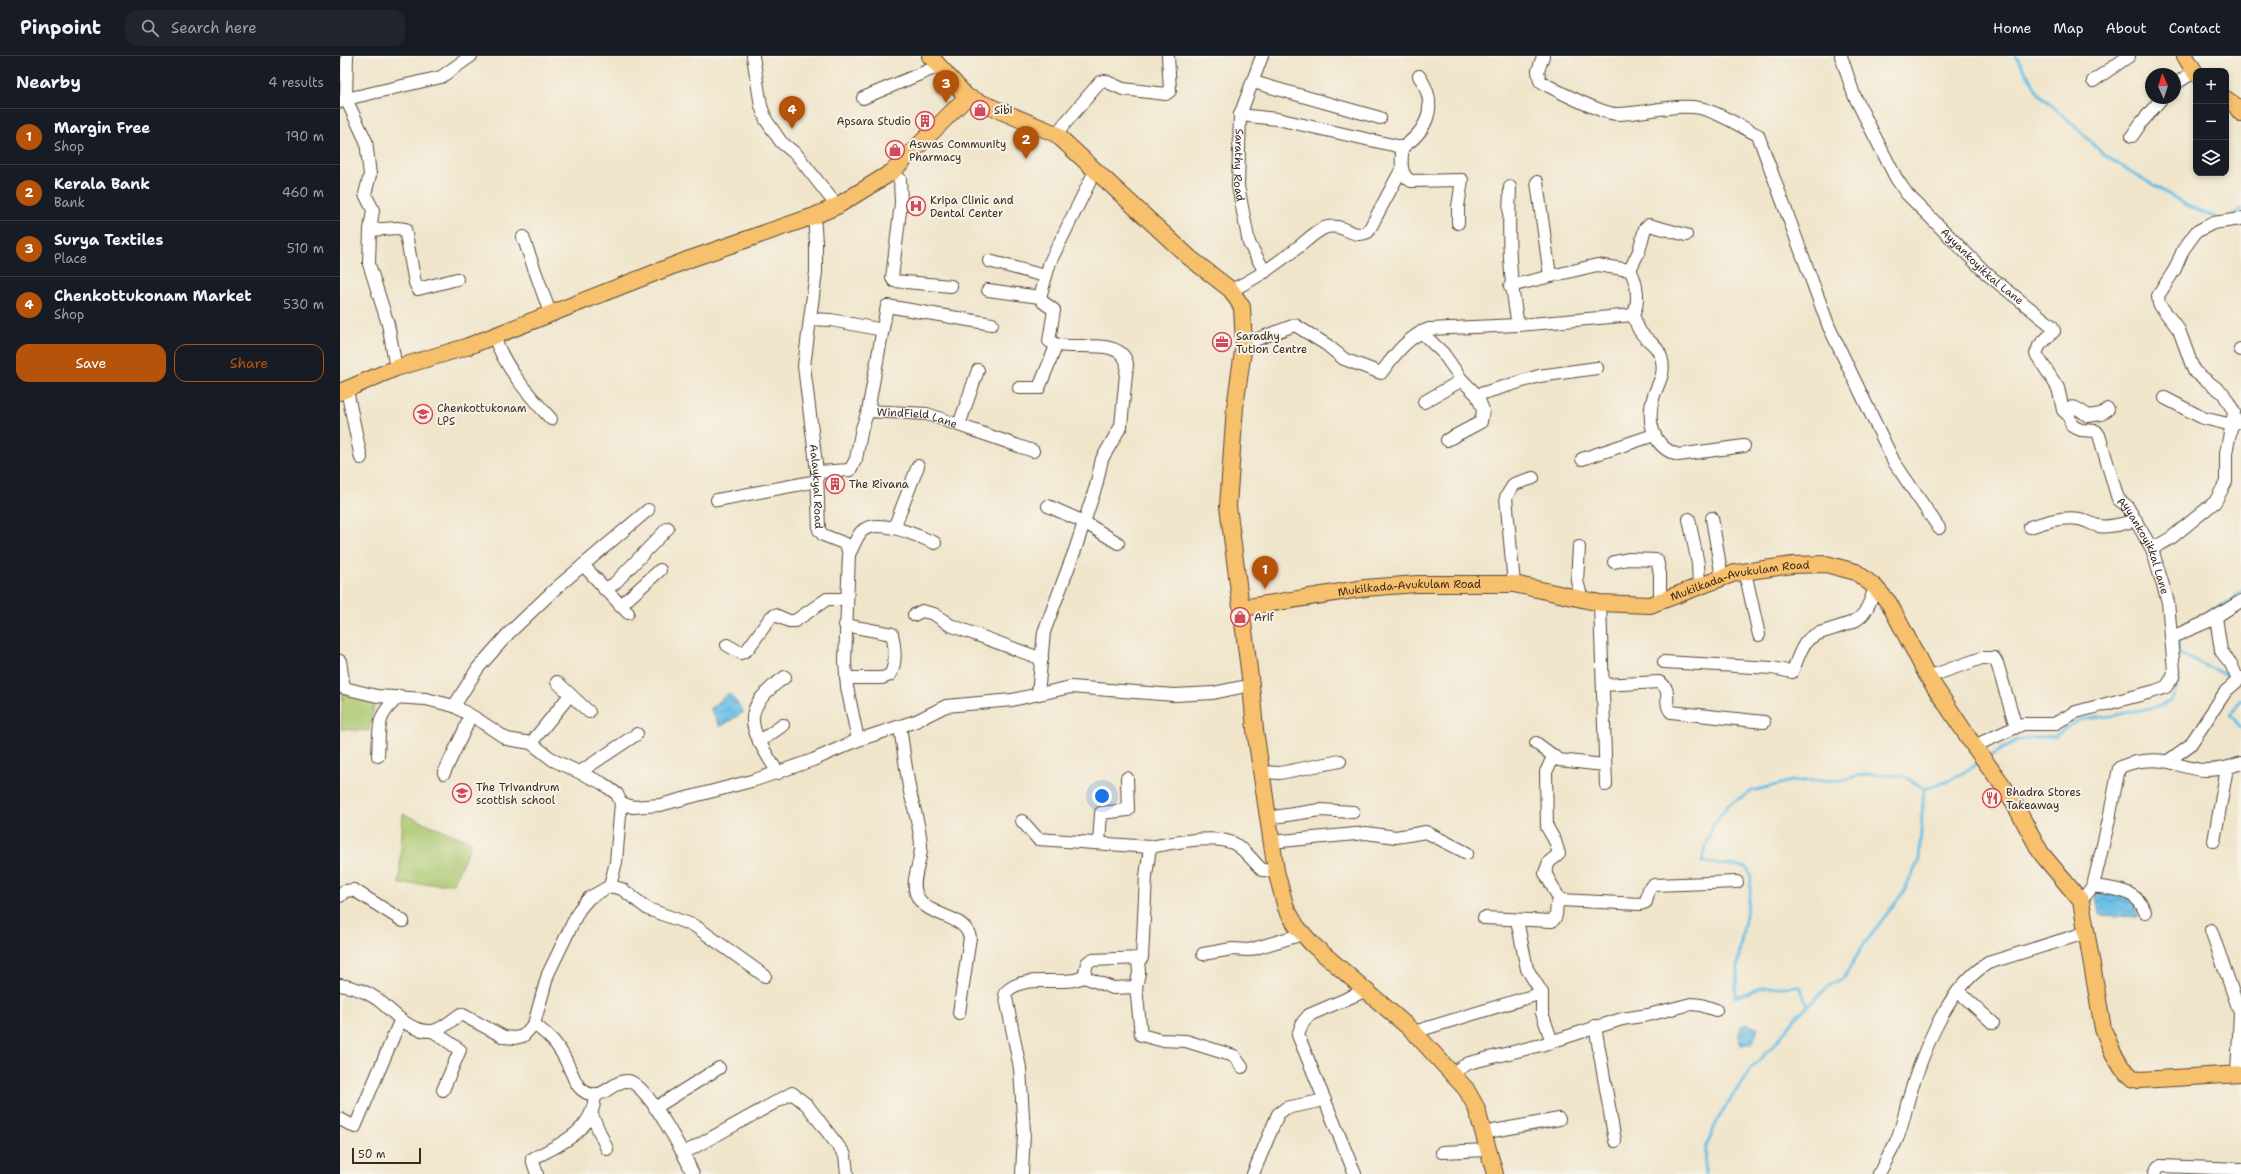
<!DOCTYPE html>
<html lang="en">
<head>
<meta charset="utf-8">
<style>
  body { margin:0; font-family:"Shantell Sans",sans-serif; background:#20242c; color:#f1f3f6 }
  .controls { position:absolute; right:12px; top:12px; display:grid; overflow:hidden; border-radius:8px; box-shadow:0 2px 6px #0003 }
  .controls button { width:36px; height:36px; display:grid; place-items:center; padding:0; border:0; border-bottom:1px solid #363941; background:#171b24; color:#f1f3f6; font:20px sans-serif }
  .compass { position:absolute; left:1805px; top:12px; width:36px; height:36px; border-radius:50%; background:#171b24; box-shadow:0 2px 6px #0003; rotate:357deg }
  .scale { position:absolute; left:12px; bottom:10px; width:69px; box-sizing:border-box; padding-left:4px; border:2px solid #3b2a1e; border-top:0; font-size:11px; line-height:14px; white-space:nowrap; color:#3b2a1e; -webkit-text-stroke:3px #f7f3e8; paint-order:stroke }
  .you { position:absolute; left:762px; top:740px; width:14px; height:14px; margin:-10px; border:3px solid #fff; border-radius:50%; background:#1a73e8; box-shadow:0 0 0 6px #1a73e833 }
  .badge { display:grid; place-items:center; width:26px; height:26px; border-radius:50%; background:#b45309; color:#fff; font-size:13px; font-weight:700 }
  .pin { position:absolute; translate:-50% -33px; filter:drop-shadow(0 1px 2px #0008) }
  .pin::after { content:''; position:absolute; top:21px; width:14px; height:12px; background:inherit; clip-path:polygon(0 0,100% 0,50% 100%) }
  .list { margin:0; padding:0; list-style:none }
  h2 { display:flex; justify-content:space-between; align-items:center; height:52px; margin:0; padding:0 16px; font-size:17px }
  h2 small { font-size:13px; font-weight:400; color:#9ea1a6 }
  .list li { display:grid; grid-template-columns:26px 1fr auto; gap:12px; align-items:center; box-sizing:border-box; height:56px; padding:0 16px; border-top:1px solid #363941 }
  .list b { display:block; font-size:15px; white-space:nowrap }
  .list p { margin:0; font-size:13px; white-space:nowrap; color:#9ea1a6 }
  .list em { font-size:13px; font-style:normal; color:#9ea1a6 }
  .actions { display:flex; gap:8px; padding:12px 16px }
  .actions a { flex:1; padding:9px 0; border:1px solid #b45309; border-radius:12px; text-align:center; font-size:14px; color:#b45309 }
  .actions .main { background:#b45309; color:#fff }
  .icon { flex:none; width:22px; height:22px; fill:none; stroke:currentColor; stroke-width:2; stroke-linecap:round; stroke-linejoin:round }
  .map { position:relative; flex:none; width:1901px; height:1118px; overflow:hidden }
  header { display:flex; align-items:center; gap:24px; box-sizing:border-box; height:56px; padding:0 20px; background:#171b24; border-bottom:1px solid #363941 }
  header strong { font-size:19px }
  nav { display:flex; gap:22px; margin-inline-start:auto; font-size:14px }
  .search { width:280px; height:36px; background:#20242c; display:flex; align-items:center; gap:10px; box-sizing:border-box; padding:0 14px; border-radius:12px; color:#9ea1a6; font-size:15px }
  main { display:flex }
  aside { flex:1; background:#171b24 }
  .map>svg:first-child { display:block }
  .green { fill:#abc86f; stroke:#737946 }
  .water { fill:url(#water-waves); stroke:#527582 }
  .lines { fill:none; stroke-linecap:round; stroke-linejoin:round }
  .stream { stroke:#6ac0e7; stroke-width:3 }
  .minor-casing { stroke:#564638; stroke-width:14 }
  .major-casing { stroke:#564638; stroke-width:18 }
  .minor { stroke:#fff; stroke-width:12 }
  .major { stroke:#f7c06c; stroke-width:16 }
  .labels { text-anchor:middle; stroke-width:4; stroke-linejoin:round; paint-order:stroke }
  .poi-label { font-size:11px; fill:#3b2a1e; stroke:#f7f3e8; text-anchor:start }
  .street-label { font-size:11px; fill:#3b2a1e; stroke:#f7f3e8 }
</style>
</head>
<body>
<header>
<strong>Pinpoint</strong>
<div class="search"><svg class="icon" aria-label="search" viewBox="0 0 24 24"><circle cx="10" cy="10" r="6"/><path d="M15 15l6 6"/></svg>Search here</div>
<nav><a>Home</a><a>Map</a><a>About</a><a>Contact</a></nav>
</header>
<main>
<aside>
<h2>Nearby<small>4 results</small></h2>
<ul class="list">
<li><span class="badge">1</span><div><b>Margin Free</b><p>Shop</p></div><em>190 m</em></li>
<li><span class="badge">2</span><div><b>Kerala Bank</b><p>Bank</p></div><em>460 m</em></li>
<li><span class="badge">3</span><div><b>Surya Textiles</b><p>Place</p></div><em>510 m</em></li>
<li><span class="badge">4</span><div><b>Chenkottukonam Market</b><p>Shop</p></div><em>530 m</em></li>
</ul>
<div class="actions"><a class="main">Save</a><a>Share</a></div>
</aside>
<div class="map">
<svg width="1901" height="1118" viewBox="0 0 1901 1118">
  <defs>
    <pattern id="water-waves" width="16" height="10" patternUnits="userSpaceOnUse"><rect width="16" height="10" fill="#6ac0e7"/><path d="M0 5q4-4 8 0t8 0" fill="none" stroke="#589cbb"/></pattern>
  </defs>
  <rect width="100%" height="100%" fill="#f7f3e8"/>
  <filter id="ink" filterUnits="userSpaceOnUse"><feTurbulence type="fractalNoise" baseFrequency=".025" numOctaves="2"/><feDisplacementMap in="SourceGraphic" scale="8" xChannelSelector="R" yChannelSelector="G"/><feConvolveMatrix kernelMatrix="1 2 1 2 8 2 1 2 1" color-interpolation-filters="sRGB"/></filter>
  <filter id="wash" filterUnits="userSpaceOnUse"><feTurbulence type="fractalNoise" baseFrequency=".012" numOctaves="4" result="noise"/><feDisplacementMap in="SourceGraphic" scale="16" xChannelSelector="R" yChannelSelector="G"/><feGaussianBlur stdDeviation="0.9" result="paint"/><feColorMatrix in="noise" values="0 0 0 0 0 0 0 0 0 0 0 0 0 0 0 0 0 1.4 0 .05"/><feComposite in="paint" operator="in"/></filter>
  <g filter="url(#wash)">
    <rect width="100%" height="100%" fill="#f0e5cb"/>
    <!-- green -->
    <g class="green">
      <polygon points="3,637 35,646 29,675 1,673"/>
      <polygon points="63,758 132,786 113,828 59,828"/>
    </g>
    <!-- water -->
    <g class="water">
      <polygon points="389,637 404,656 380,671 370,652"/>
      <polygon points="1755,832 1790,842 1796,846 1798,861 1759,859"/>
      <polygon points="1406,968 1418,972 1412,989 1401,989 1398,982 1401,970"/>
    </g>
    <g class="lines">
      <!-- stream -->
      <g class="stream">
        <polyline points="1676,0 1699,38 1733,68 1765,100 1848,150 1876,162"/>
        <polyline points="1890,160 1901,153"/>
        <polyline points="1842,569 1891,545 1901,535"/>
        <polyline points="1838,582 1839,601"/>
        <polyline points="1839,598 1891,621"/>
        <polyline points="1901,643 1891,659 1901,672"/>
        <polyline points="1648,702 1677,684 1715,680 1739,664 1771,660 1820,650 1830,645 1835,638 1839,620"/>
        <polyline points="1467,950 1460,930 1420,932 1395,941 1400,891 1410,838 1411,822 1407,811 1362,806 1371,772 1388,749 1412,735 1452,725 1502,724 1525,718 1564,720 1584,733"/>
        <polyline points="1365,1118 1366,1090 1380,1059 1412,1011 1436,987 1456,961 1491,928 1504,922 1524,888 1565,834 1579,804 1584,733 1609,725 1639,707"/>
      </g>
    </g>
  </g>
  <g filter="url(#ink)">
    <g class="lines">
      <defs>
        <g id="minor">
          <polyline points="413,0 421,50 426,64 441,86 457,99 497,150"/>
          <path id="s1" d="M922 0 900 59 898 130 909 187 925 216"/>
          <path d="M1203 0 1198 15 1200 25C1213 33 1264 59 1278 58 1303 58 1336 47 1360 52 1381 57 1399 70 1418 79L1489 271 1554 406 1599 472"/>
          <path id="s2" d="M1501 0 1514 39 1532 75 1556 122 1567 138 1647 218 1712 270 1714 275 1699 290 1696 298 1718 332 1723 354 1729 360 1732 370 1741 374 1756 375 1759 379 1778 443 1787 450 1812 493 1828 546 1834 615 1833 621 1826 631 1815 635 1736 656 1714 668H1683L1634 690"/>
          <polyline points="1753,25 1789,0"/>
          <polyline points="913,26 1040,62"/>
          <polyline points="1835,28 1854,16"/>
          <polyline points="523,42 599,10"/>
          <polyline points="0,46 6,43 7,0"/>
          <path d="M900 59 937 63 1057 90 1062 95C1062 107 1059 118 1071 125L1122 124 1118 151V167"/>
          <polyline points="716,78 760,26 765,25 783,33 826,38 830,35 828,0"/>
          <polyline points="1792,80 1801,67 1822,42"/>
          <path d="M1060 93C1088 75 1099 49 1079 20"/>
          <polyline points="552,116 560,123 561,147 552,222 554,225 611,230"/>
          <polyline points="1197,126 1210,220"/>
          <path d="M1170 131C1168 180 1169 221 1178 269"/>
          <path id="s3" d="M474 160 476 186V216L464 310 477 416 479 474 483 479 506 488 509 498 505 606 507 631 518 684"/>
          <polyline points="30,174 29,208 48,268 56,312"/>
          <polyline points="183,181 210,257"/>
          <polyline points="649,205 705,220"/>
          <polyline points="1290,214 1299,195 1305,172 1309,169 1346,179"/>
          <polyline points="117,223 78,233 75,227 65,173 57,172 30,174 33,154 25,138 30,119 26,85 6,43 101,21 131,0"/>
          <path d="M1170 230 1257 209 1290 214C1297 226 1300 246 1293 259 1296 265 1297 273 1302 278 1309 286 1318 290 1321 301 1326 316 1319 326 1314 339 1306 364 1312 391 1338 399L1404 390"/>
          <polyline points="648,234 700,241"/>
          <path d="M891 234C916 223 936 208 957 192 965 186 975 176 984 172 1003 165 1012 184 1028 176L1061 114"/>
          <polyline points="470,263 491,264 543,274"/>
          <polyline points="1081,276 1103,297 1122,324 1137,339 1143,354 1141,366 1107,384"/>
          <path d="M154 280C165 312 188 338 211 363"/>
          <path d="M904 288 955 269 987 289 1004 303 1041 317C1054 300 1068 280 1089 273L1178 269 1293 259"/>
          <polyline points="1900,293 1901,294"/>
          <polyline points="679,332 699,332 716,290"/>
          <polyline points="7,334 21,402"/>
          <polyline points="1137,339 1199,320 1257,312"/>
          <polyline points="1825,342 1863,362 1892,369 1894,356 1883,337 1854,315 1839,274 1819,248 1818,240 1835,213 1843,194 1856,176 1873,167 1901,163"/>
          <polyline points="1084,346 1122,324"/>
          <path d="M1723 354C1733 348 1739 353 1748 360L1761 358 1768 353"/>
          <polyline points="528,355 547,250 652,268"/>
          <polyline points="619,369 638,314"/>
          <polyline points="1242,403 1314,379"/>
          <path id="s4" d="M477 416 510 414 516 403 522 372 528 355 587 358 693 395"/>
          <polyline points="377,444 477,425"/>
          <polyline points="708,450 744,466 778,487"/>
          <polyline points="1372,462 1382,522"/>
          <polyline points="1349,463 1358,508 1359,530"/>
          <path d="M1690 471C1705 466 1723 460 1739 463 1746 464 1752 469 1759 470 1771 472 1785 467 1796 464"/>
          <polyline points="554,472 578,410"/>
          <polyline points="1239,491 1237,525 1242,543"/>
          <polyline points="1812,493 1831,482 1875,446 1886,426 1886,397 1891,372 1892,369 1899,365"/>
          <path d="M509 498C513 492 516 482 521 476 536 460 578 480 595 487"/>
          <polyline points="1274,506 1288,503 1317,504 1320,518 1320,545"/>
          <polyline points="243,509 288,557"/>
          <polyline points="1405,516 1419,579"/>
          <polyline points="1174,528 1166,441 1174,428 1193,422"/>
          <polyline points="264,533 274,528 328,472"/>
          <polyline points="1260,547 1266,729"/>
          <polyline points="280,550 320,514"/>
          <polyline points="574,559 582,555 594,558 610,569 702,603"/>
          <polyline points="1876,561 1881,595 1891,608 1898,624"/>
          <path d="M505 569 552 578C555 591 557 607 550 619L542 622H506"/>
          <polyline points="1832,581 1869,565 1901,545"/>
          <polyline points="387,589 401,597 407,594 431,561 435,559 449,565 455,565 487,543 507,543"/>
          <path d="M0 605 4 632 37 640 86 643 114 650 137 663 167 683 191 687 213 704 262 727 277 738 281 747 276 806 270 830 249 842 239 854 208 918 194 968 183 980 175 982 164 981 121 958C112 963 103 974 92 975 68 976 54 956 37 943 26 935 13 931 0 929"/>
          <path d="M1324 606 1432 612 1452 616C1457 606 1460 592 1467 585 1472 579 1479 577 1486 575 1520 564 1524 566 1535 531"/>
          <polyline points="1588,621 1642,602 1654,602 1657,607 1676,671"/>
          <polyline points="217,626 249,656"/>
          <path d="M1263 629 1319 626C1334 634 1322 646 1331 656L1424 666"/>
          <path d="M698 638 704 576 735 494 756 430 762 403 781 370 787 308C781 278 726 298 709 285L714 254 703 246 700 241 710 206 755 115"/>
          <polyline points="114,650 138,612 168,578 215,533 308,454"/>
          <path d="M560 670C563 692 566 714 570 736 574 753 580 771 581 789 582 805 571 822 576 837 584 862 623 856 630 881L619 957"/>
          <polyline points="419,686 443,669"/>
          <polyline points="191,687 230,639"/>
          <polyline points="1196,687 1219,704 1264,709"/>
          <path d="M38 700C40 670 35 660 60 640"/>
          <polyline points="1213,701 1206,716 1207,771 1215,785 1219,798 1209,806 1205,817 1220,844"/>
          <polyline points="1828,705 1850,689 1886,635 1901,622"/>
          <polyline points="240,716 297,678"/>
          <polyline points="921,716 940,717 1000,705"/>
          <polyline points="104,717 125,673 130,659"/>
          <path d="M438 717C412 674 395 656 445 621"/>
          <polyline points="281,747 293,751 320,749 415,724 473,704 518,684 576,665 606,650 672,644 731,631 834,639 873,637 911,629"/>
          <polyline points="927,762 980,754 1013,756"/>
          <polyline points="682,765 698,783 810,791"/>
          <polyline points="1874,785 1887,712"/>
          <polyline points="931,786 1026,777 1056,781 1086,776 1127,797"/>
          <polyline points="759,787 761,757 788,754 787,722"/>
          <polyline points="270,830 282,833 308,853 355,870 425,920"/>
          <path d="M1753 830C1774 833 1797 833 1805 856"/>
          <polyline points="0,840 5,835 14,834 63,865"/>
          <path d="M1741 845 1753 830 1768 768 1779 712C1791 705 1815 702 1829 706 1841 709 1853 714 1865 714 1878 714 1889 712 1901 707"/>
          <path d="M1144 862 1212 865C1220 860 1213 850 1220 844L1300 848 1306 846 1309 833 1314 829 1397 826"/>
          <polyline points="1177,864 1187,913 1202,937 1202,957 1212,986"/>
          <polyline points="1871,874 1900,957 1897,1018"/>
          <polyline points="863,898 892,893 909,894 963,878"/>
          <polyline points="798,903 799,917 796,931 801,979 820,984 846,985 894,1000 902,1011"/>
          <polyline points="744,921 773,932 796,931"/>
          <polyline points="1618,935 1653,967"/>
          <path d="M194 968C211 981 219 989 228 1009 232 1017 235 1028 241 1033 261 1050 272 1023 288 1025 307 1027 345 1100 353 1118"/>
          <polyline points="1255,970 1275,1085"/>
          <polyline points="93,975 120,994 103,1034"/>
          <polyline points="1074,976 1202,937"/>
          <polyline points="1112,1017 1129,1007 1201,989 1282,963 1308,959 1351,948 1361,949 1376,954"/>
          <polyline points="315,1052 379,1012"/>
          <polyline points="252,1059 267,1093"/>
          <polyline points="0,1063 15,1071 60,965"/>
          <polyline points="1143,1078 1153,1075 1219,1063"/>
          <polyline points="1102,1096 1148,1094"/>
          <polyline points="344,1097 452,1037 467,1049 505,1099 507,1118"/>
          <path d="M197 1118 192 1103C221 1088 254 1075 255 1038"/>
          <path d="M682 1118 684 1076 680 1012 665 937C686 915 719 932 744 921L747 907 751 904 802 902 806 820 810 791C833 787 872 778 893 787 904 792 913 805 922 814L936 815"/>
          <polyline points="913,1118 938,1058 946,1052 985,1044"/>
          <polyline points="1015,1118 958,979 963,966 969,959 1027,934"/>
          <path d="M1539 1118C1545 1106 1552 1095 1557 1083 1563 1069 1565 1055 1569 1041 1583 996 1606 933 1648 907L1745 877"/>
          <polyline points="1814,1118 1818,1111 1821,1110 1901,1113"/>
        </g>
        <g id="major">
          <polyline points="590,0 627,41 716,78 850,202 891,234 902,251 904,288 895,351 888,450 911,629 915,674 936,815 946,852 957,871 972,888 1074,976 1126,1033 1136,1051 1155,1118"/>
          <polyline points="1845,0 1856,18"/>
          <polyline points="1886,43 1896,50 1901,57"/>
          <polyline points="0,336 56,312 126,291 350,203 474,160 497,150 552,116 627,41"/>
          <path id="s5" d="M902 552 1025 532 1077 528H1174L1260 547 1310 549 1395 517 1453 509 1486 508 1516 516 1535 531 1549 547 1588 621 1634 690 1669 738 1701 797 1741 845 1763 973 1773 997 1782 1012 1794 1023 1800 1024 1901 1018"/>
        </g>
      </defs>
      <!-- minor casing -->
      <use href="#minor" class="minor-casing"/>
      <!-- major casing -->
      <use href="#major" class="major-casing"/>
      <!-- minor -->
      <use href="#minor" class="minor"/>
      <!-- major -->
      <use href="#major" class="major"/>
    </g>
  </g>
  <!-- icons -->
  <defs>
    <symbol id="shop-ring" viewBox="-11 -11 22 22"><circle r="9.5" fill="#f7f3e8" stroke="#d1495b" stroke-width="1.5"/><path d="M-5-2.5h2.3a2.7 3.5 0 0 1 5.4 0H5L5.5 6h-11ZM-1.5-2.5h3a1.5 2.3 0 0 0-3 0Z" fill="#d1495b"/></symbol>
    <symbol id="building-ring" viewBox="-11 -11 22 22"><circle r="9.5" fill="#f7f3e8" stroke="#d1495b" stroke-width="1.5"/><path d="M-4-6H4V6H1V3H-1V6H-4ZM-2.5-4.3h1.7v1.8h-1.7ZM.8-4.3h1.7v1.8H.8ZM-2.5-1h1.7V.8h-1.7ZM.8-1h1.7V.8H.8Z" fill="#d1495b"/></symbol>
    <symbol id="hospital-ring" viewBox="-11 -11 22 22"><circle r="9.5" fill="#f7f3e8" stroke="#d1495b" stroke-width="1.5"/><path d="M-5-5h3v3.5h4V-5h3V5h-3V1.5h-4V5h-3Z" fill="#d1495b"/></symbol>
    <symbol id="office-ring" viewBox="-11 -11 22 22"><circle r="9.5" fill="#f7f3e8" stroke="#d1495b" stroke-width="1.5"/><path d="M-6-3h4V-5.5h4V-3h4V5H-6ZM-1-4.5V-3h2v-1.5ZM-6 0V1H6V0Z" fill="#d1495b"/></symbol>
    <symbol id="school-ring" viewBox="-11 -11 22 22"><circle r="9.5" fill="#f7f3e8" stroke="#d1495b" stroke-width="1.5"/><path d="M0-5L7-2L0 1L-7-2ZM-4 1L0 2.5L4 1V4Q0 6-4 4Z" fill="#d1495b"/></symbol>
    <symbol id="restaurant-ring" viewBox="-11 -11 22 22"><circle r="9.5" fill="#f7f3e8" stroke="#d1495b" stroke-width="1.5"/><path d="M-5-6h1v4h1v-4h1v4h1v-4h1v5L-1.5 .5V6h-2V.5L-5-1ZM5-6V6H3V1.5H1.5Q1.5-4 5-6Z" fill="#d1495b"/></symbol>
  </defs>
  <g fill-rule="evenodd">
    <use href="#shop-ring" x="629" y="43" width="22" height="22"/>
    <use href="#building-ring" x="574" y="54" width="22" height="22"/>
    <use href="#shop-ring" x="544" y="83" width="22" height="22"/>
    <use href="#hospital-ring" x="565" y="139" width="22" height="22"/>
    <use href="#office-ring" x="871" y="275" width="22" height="22"/>
    <use href="#school-ring" x="72" y="347" width="22" height="22"/>
    <use href="#building-ring" x="484" y="417" width="22" height="22"/>
    <use href="#shop-ring" x="889" y="550" width="22" height="22"/>
    <use href="#school-ring" x="111" y="726" width="22" height="22"/>
    <use href="#restaurant-ring" x="1641" y="731" width="22" height="22"/>
  </g>
  <g class="labels">
    <!-- poi labels -->
    <g class="poi-label">
      <text x="654" y="58">Sibi</text>
      <text x="571" y="69" text-anchor="end">Apsara Studio</text>
      <text x="569" y="92">Aswas Community<tspan x="569" dy="13">Pharmacy</tspan></text>
      <text x="590" y="148">Kripa Clinic and<tspan x="590" dy="13">Dental Center</tspan></text>
      <text x="896" y="284">Saradhy<tspan x="896" dy="13">Tution Centre</tspan></text>
      <text x="97" y="356">Chenkottukonam<tspan x="97" dy="13">LPS</tspan></text>
      <text x="509" y="432">The Rivana</text>
      <text x="914" y="565">Arif</text>
      <text x="136" y="735">The Trivandrum<tspan x="136" dy="13">scottish school</tspan></text>
      <text x="1666" y="740">Bhadra Stores<tspan x="1666" dy="13">Takeaway</tspan></text>
    </g>
    <!-- street labels -->
    <g class="street-label">
      <text dy="4" stroke="none"><textPath href="#s1" startOffset="113">Sarathy Road</textPath></text>
      <text dy="4" stroke="none"><textPath href="#s2" startOffset="258">Ayyankoyikkal Lane</textPath></text>
      <text dy="4" stroke="none"><textPath href="#s4" startOffset="145">WindField Lane</textPath></text>
      <text dy="4" stroke="none"><textPath href="#s3" startOffset="272">Aalaykyal Road</textPath></text>
      <text dy="4" stroke="none"><textPath href="#s2" startOffset="618">Ayyankoyikkal Lane</textPath></text>
      <text dy="4" stroke="none"><textPath href="#s5" startOffset="506">Mukilkada-Avukulam Road</textPath></text>
      <text dy="4" stroke="none"><textPath href="#s5" startOffset="169">Mukilkada-Avukulam Road</textPath></text>
    </g>
  </g>
</svg>
<div class="controls">
<button>+</button>
<button>−</button>
<button><svg class="icon" aria-label="layers" viewBox="0 0 24 24"><path d="M12 4l9 5-9 5-9-5zM3 14l9 5 9-5"/></svg></button>
</div>
<svg class="compass" viewBox="-18 -18 36 36"><path d="M0-13l5 13h-10z" fill="#e53935"/><path d="M0 13l5-13h-10z" fill="#9ea1a6"/></svg>
<div class="scale">50 m</div>
<div class="you"></div>
<div class="pin badge" style="left:925px;top:533px">1</div>
<div class="pin badge" style="left:686px;top:103px">2</div>
<div class="pin badge" style="left:606px;top:47px">3</div>
<div class="pin badge" style="left:452px;top:73px">4</div>
</div>
</main>
</body>
</html>
